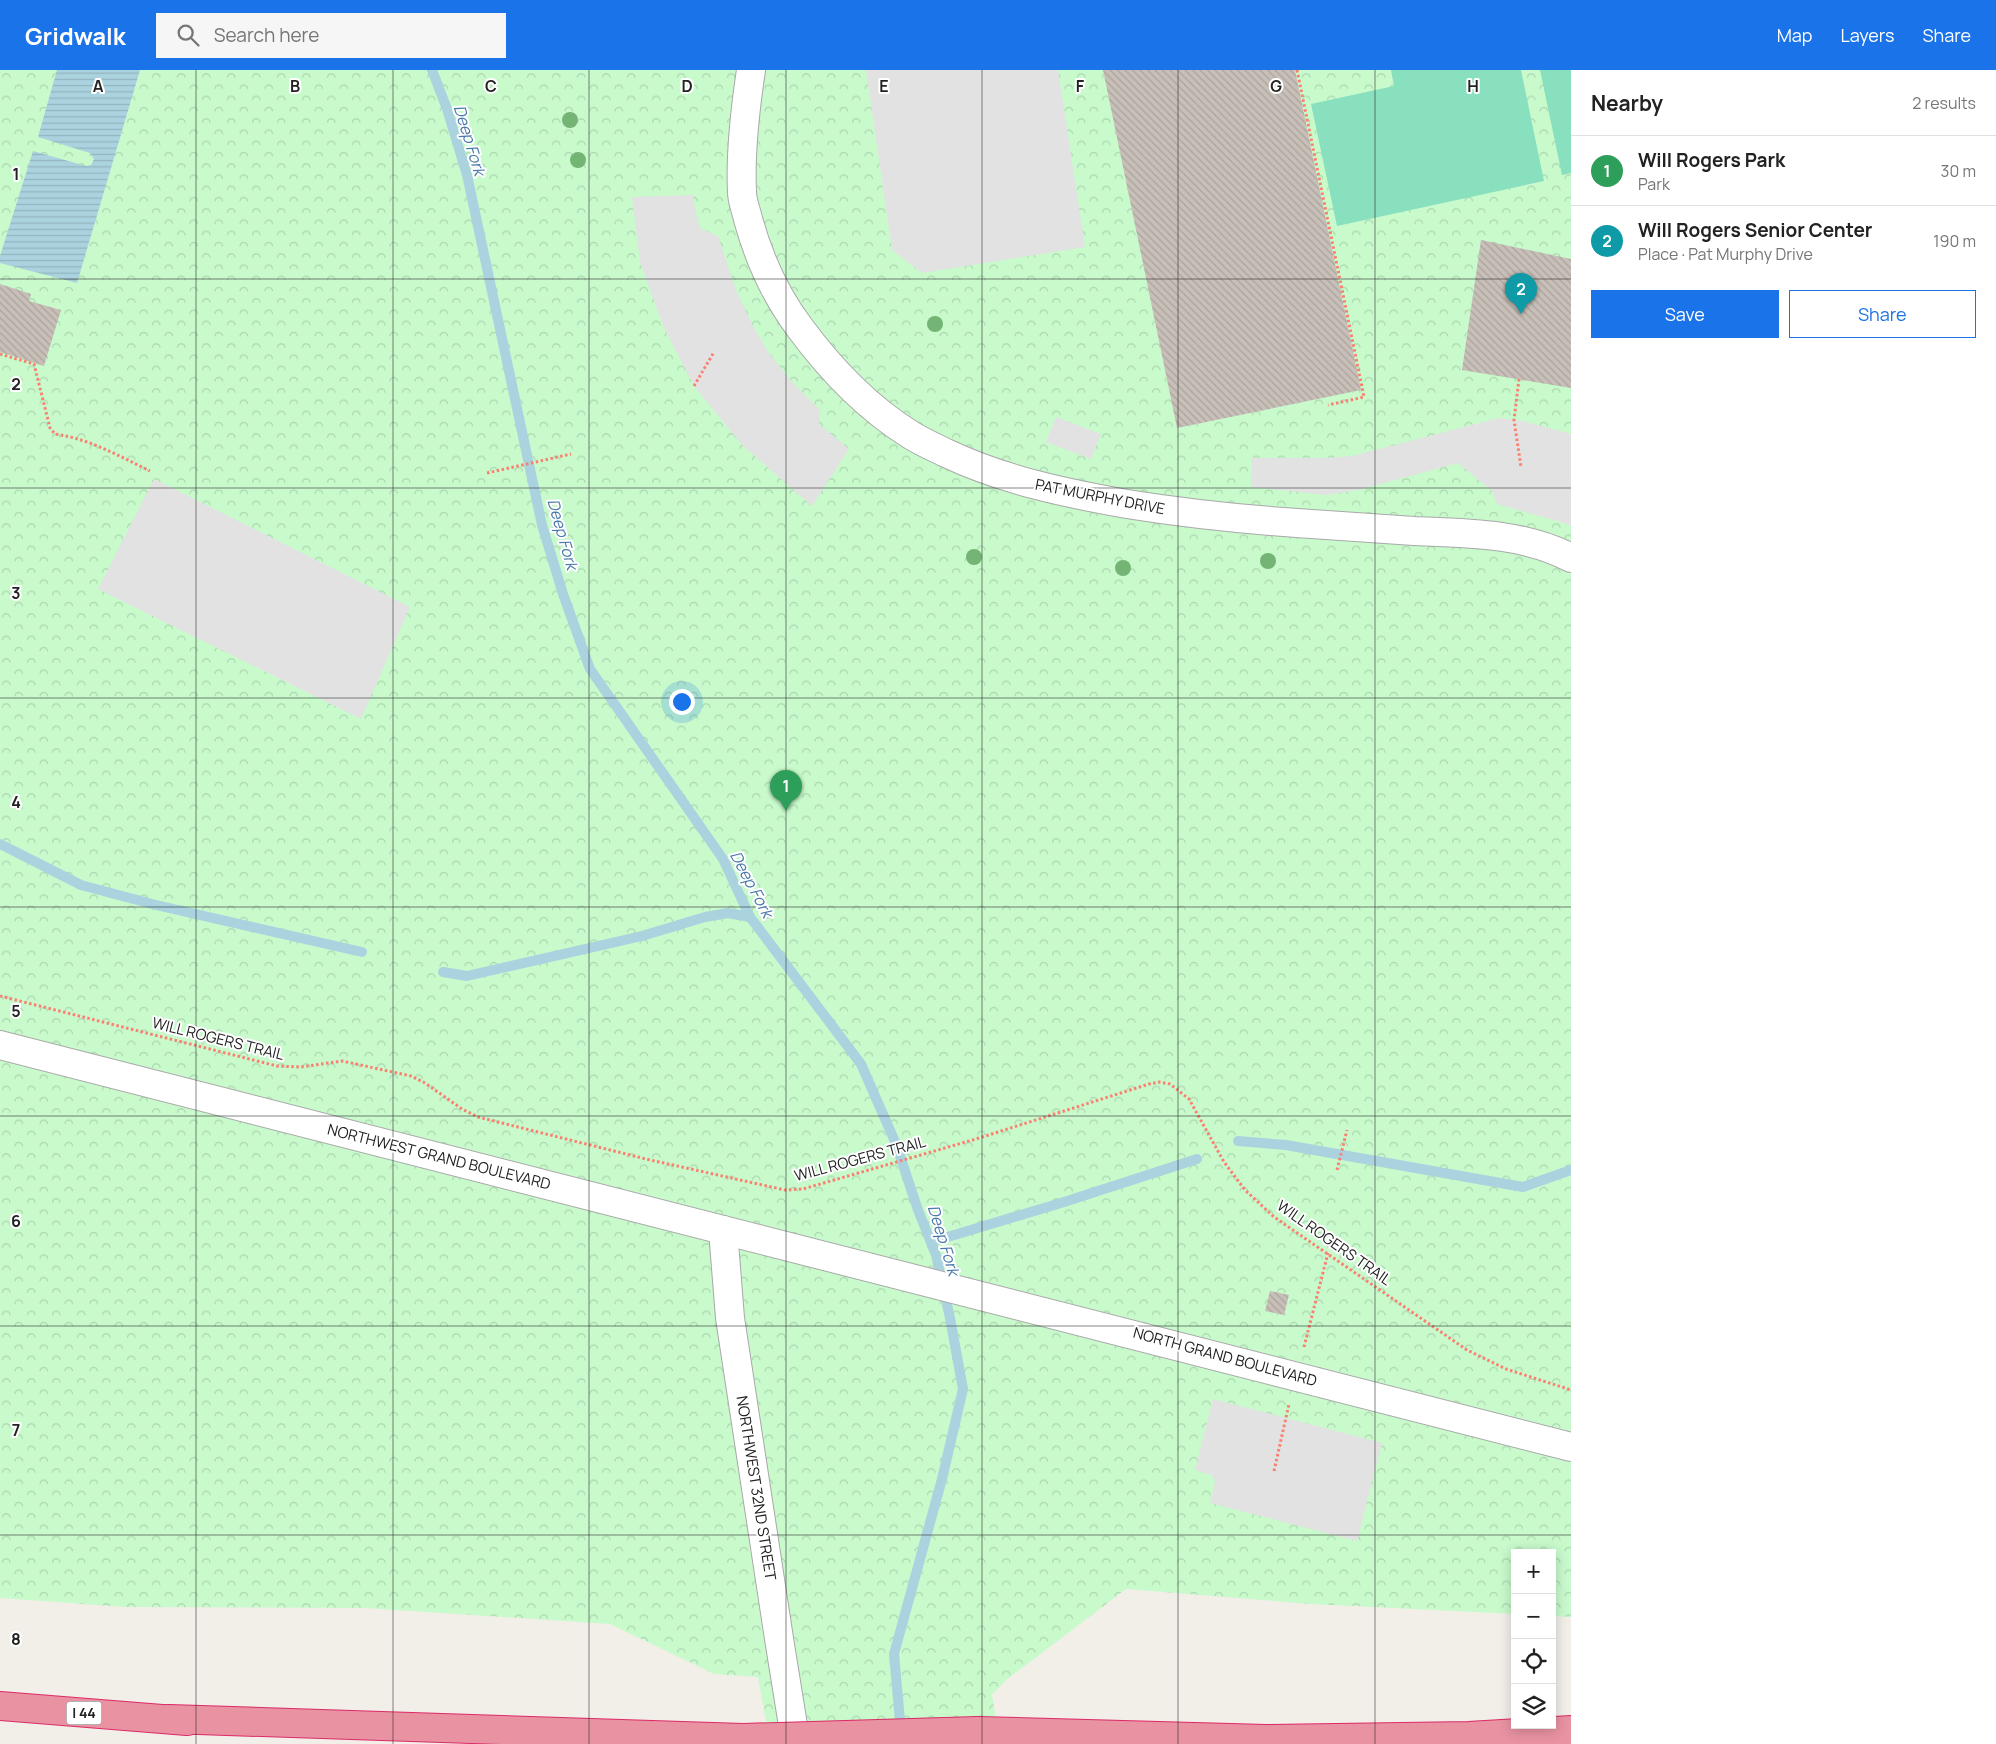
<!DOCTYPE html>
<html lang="en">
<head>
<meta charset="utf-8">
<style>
  body { margin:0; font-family:Manrope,sans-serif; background:#f6f6f6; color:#222 }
  .controls { position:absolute; right:15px; bottom:15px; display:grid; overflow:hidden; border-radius:0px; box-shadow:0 2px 12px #0003 }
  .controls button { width:45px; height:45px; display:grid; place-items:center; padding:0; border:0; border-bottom:1px solid #e0e0e0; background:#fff; color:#222; font:25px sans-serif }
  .you { position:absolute; left:681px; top:631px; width:18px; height:18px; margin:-12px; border:4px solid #fff; border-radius:50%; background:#1a73e8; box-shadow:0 0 0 8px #1a73e833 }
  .badge { display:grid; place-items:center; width:32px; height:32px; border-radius:50%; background:#1a73e8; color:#fff; font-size:16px; font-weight:700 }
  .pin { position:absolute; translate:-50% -41px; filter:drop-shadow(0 1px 2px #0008) }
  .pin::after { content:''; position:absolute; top:26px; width:18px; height:15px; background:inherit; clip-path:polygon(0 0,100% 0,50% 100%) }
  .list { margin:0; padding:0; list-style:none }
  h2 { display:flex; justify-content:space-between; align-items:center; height:65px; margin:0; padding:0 20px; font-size:21px }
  h2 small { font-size:16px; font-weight:400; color:#767676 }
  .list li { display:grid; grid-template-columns:32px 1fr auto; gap:15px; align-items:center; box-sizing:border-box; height:70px; padding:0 20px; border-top:1px solid #e0e0e0 }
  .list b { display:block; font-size:19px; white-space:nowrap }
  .list p { margin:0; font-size:16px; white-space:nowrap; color:#767676 }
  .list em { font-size:16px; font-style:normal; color:#767676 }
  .actions { display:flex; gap:10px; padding:15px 20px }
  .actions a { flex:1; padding:11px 0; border:1px solid #1a73e8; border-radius:0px; text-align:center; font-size:18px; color:#1a73e8 }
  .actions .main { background:#1a73e8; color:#fff }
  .icon { flex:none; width:28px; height:28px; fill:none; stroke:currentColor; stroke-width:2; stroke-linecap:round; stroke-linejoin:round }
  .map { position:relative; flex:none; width:1571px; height:1674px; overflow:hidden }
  header { display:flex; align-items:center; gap:30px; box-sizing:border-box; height:70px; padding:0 25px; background:#1a73e8; color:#fff }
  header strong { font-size:24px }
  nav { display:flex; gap:28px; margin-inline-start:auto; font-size:18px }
  .search { width:350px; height:45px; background:#f6f6f6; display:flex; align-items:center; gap:12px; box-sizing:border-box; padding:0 18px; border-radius:0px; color:#767676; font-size:19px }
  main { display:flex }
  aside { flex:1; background:#fff }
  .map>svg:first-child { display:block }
  .park { fill:url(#park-crowns) }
  .pitch { fill:#88e0be }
  .parking { fill:#e2e2e2 }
  .water { fill:url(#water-rules) }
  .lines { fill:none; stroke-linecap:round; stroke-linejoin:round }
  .stream { stroke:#aad3df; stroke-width:10 }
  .building { fill:url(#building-back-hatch) }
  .minor-casing { stroke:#a9a9a9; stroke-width:30 }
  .highway-casing { stroke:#dc2a67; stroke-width:30 }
  .path { stroke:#fa8072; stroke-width:3; stroke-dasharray:2.5 2.5; stroke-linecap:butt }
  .minor { stroke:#fff; stroke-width:28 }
  .highway { stroke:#e892a2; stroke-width:28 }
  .highway-bridge-casing { stroke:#dc2a67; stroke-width:30; stroke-linecap:butt }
  .highway-bridge { stroke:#e892a2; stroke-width:28 }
  .tree { fill:#74b475 }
  .grid { fill:none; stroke:#222; stroke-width:1; stroke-opacity:0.55 }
  .labels { text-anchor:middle; stroke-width:4; stroke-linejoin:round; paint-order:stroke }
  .shield { fill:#fff; stroke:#646464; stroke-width:1 }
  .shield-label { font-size:14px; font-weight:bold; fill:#222 }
  .street-label { font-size:15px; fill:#222; stroke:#fff }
  .water-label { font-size:16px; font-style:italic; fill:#4a7aab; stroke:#fff }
  .grid-label { font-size:16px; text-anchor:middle; font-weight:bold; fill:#222; stroke:#fff; stroke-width:4; stroke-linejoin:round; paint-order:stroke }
</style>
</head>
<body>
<header>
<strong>Gridwalk</strong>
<div class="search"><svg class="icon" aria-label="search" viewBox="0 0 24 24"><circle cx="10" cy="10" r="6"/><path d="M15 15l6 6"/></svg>Search here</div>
<nav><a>Map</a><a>Layers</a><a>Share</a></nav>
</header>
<main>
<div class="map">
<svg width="1571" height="1674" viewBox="0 0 1571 1674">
  <defs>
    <pattern id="park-crowns" width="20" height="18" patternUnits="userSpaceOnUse" patternTransform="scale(1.25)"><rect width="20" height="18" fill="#c8facc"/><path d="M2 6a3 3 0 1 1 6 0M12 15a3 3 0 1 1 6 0" fill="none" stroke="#acd6af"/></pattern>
    <pattern id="water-rules" width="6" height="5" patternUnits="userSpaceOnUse" patternTransform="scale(1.25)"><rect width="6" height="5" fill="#aad3df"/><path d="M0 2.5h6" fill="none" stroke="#92b5bf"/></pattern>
    <pattern id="building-back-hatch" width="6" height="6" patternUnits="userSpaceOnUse" patternTransform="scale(1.25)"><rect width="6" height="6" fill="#c7bfb8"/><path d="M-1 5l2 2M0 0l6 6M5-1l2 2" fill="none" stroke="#aba49e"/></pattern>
  </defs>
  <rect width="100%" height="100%" fill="#f2efe9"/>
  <!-- park -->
  <polygon class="park" points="0,0 1571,0 1571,1547 1552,1546 1552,1483 1515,1483 1515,1544 1311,1534 1126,1519 1006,1610 992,1625 1000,1674 770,1674 758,1607 714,1604 610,1554 365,1538 125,1537 0,1528"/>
  <!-- pitch -->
  <g class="pitch">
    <polygon points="1391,0 1521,0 1544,111 1337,156 1311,34 1394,16"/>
    <polygon points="1540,0 1571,0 1571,103 1562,105"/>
  </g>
  <!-- parking -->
  <g class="parking">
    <polygon points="866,0 1058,0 1085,177 922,203 892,180"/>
    <polygon points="693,125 695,139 700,158 718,166 736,220 752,254 768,282 792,312 820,340 819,354 849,379 812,436 742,375 694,316 664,258 640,192 632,127"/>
    <polygon points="1056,347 1101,364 1091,389 1046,372"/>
    <polygon points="1499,348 1523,351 1571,364 1571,456 1564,453 1497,434 1492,421 1458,393 1358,420 1327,425 1251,417 1252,388 1326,388 1352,386"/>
    <polygon points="154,409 410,537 361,649 98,519"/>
    <polygon points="1213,1329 1382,1373 1357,1471 1210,1433 1215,1412 1212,1405 1195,1400"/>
  </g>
  <!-- water -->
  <polygon class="water" points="57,0 140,0 77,213 0,193 0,186 33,81 86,96 91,95 94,89 90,83 38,67"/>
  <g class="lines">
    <!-- stream -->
    <g class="stream">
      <polyline points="432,0 447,39 467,105 542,455 563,524 590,599 723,789 750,847 861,994 896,1074 918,1140 936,1185 950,1248 963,1319 942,1409 894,1584 901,1662"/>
      <polyline points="0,774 81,815 156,835 362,882"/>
      <polyline points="443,902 467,906 642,866 705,847 728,843 750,847"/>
      <polyline points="1238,1071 1286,1075 1523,1117 1571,1100"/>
      <polyline points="931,1172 1064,1132 1197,1089"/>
    </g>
  </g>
  <!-- building -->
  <g class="building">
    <polygon points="1103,0 1295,0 1361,320 1177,358"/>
    <polygon points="1481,170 1571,189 1571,318 1462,300"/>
    <polygon points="0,214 31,224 29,231 61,240 44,296 0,282"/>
    <polygon points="1270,1221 1289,1225 1284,1245 1265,1241"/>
  </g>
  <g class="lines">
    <defs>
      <g id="minor">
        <path d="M751 0C745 40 740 82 742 122 742 131 746 140 748 149 759 189 775 225 800 258 831 300 866 337 911 365 922 372 934 377 946 383 1003 410 1065 423 1127 434 1183 443 1240 449 1297 453 1336 456 1375 458 1414 461 1466 463 1524 463 1571 488"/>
        <path d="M0 975C524 1108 1048 1241 1571 1377"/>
        <polyline points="723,1160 730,1248 780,1575 796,1674"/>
      </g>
      <g id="highway">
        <polyline points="0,1636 187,1651"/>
        <polyline points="169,1649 743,1668"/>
        <polyline points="978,1661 1266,1669 1469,1666 1571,1660"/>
      </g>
    </defs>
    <!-- minor casing -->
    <use href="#minor" class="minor-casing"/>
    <!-- highway casing -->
    <use href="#highway" class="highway-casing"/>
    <!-- path -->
    <g class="path">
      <polyline points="1297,0 1364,327 1328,335"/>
      <path d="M0 284 34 294 50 358 55 364C90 369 119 386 150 401"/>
      <polyline points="1519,309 1514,350 1521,397"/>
      <polyline points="694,316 714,282"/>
      <polyline points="487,403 571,384"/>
      <polyline points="0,926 277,996 301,997 342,991 411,1006 425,1013 462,1039 478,1047 646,1089 785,1120 803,1119 976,1069 1149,1014 1159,1012 1170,1014 1189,1029 1224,1092 1245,1120 1274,1147 1467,1280 1506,1299 1571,1320"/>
      <polyline points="1337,1100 1347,1060"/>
      <polyline points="1304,1277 1328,1183"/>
      <polyline points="1274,1401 1289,1334"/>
    </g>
    <!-- minor -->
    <use href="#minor" class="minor"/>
    <!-- highway -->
    <use href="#highway" class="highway"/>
    <defs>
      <polyline id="highway-bridge" points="743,1668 978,1661"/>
    </defs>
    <!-- highway-bridge casing -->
    <use href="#highway-bridge" class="highway-bridge-casing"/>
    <!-- highway-bridge -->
    <use href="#highway-bridge" class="highway-bridge"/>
  </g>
  <!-- trees -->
  <g class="tree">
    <circle cx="570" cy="50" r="8"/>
    <circle cx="578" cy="90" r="8"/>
    <circle cx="935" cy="254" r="8"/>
    <circle cx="974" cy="487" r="8"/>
    <circle cx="1268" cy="491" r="8"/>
    <circle cx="1123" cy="498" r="8"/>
  </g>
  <!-- grid -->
  <path class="grid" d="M196 0V1674M393 0V1674M589 0V1674M786 0V1674M982 0V1674M1178 0V1674M1375 0V1674M0 209H1571M0 418H1571M0 628H1571M0 837H1571M0 1046H1571M0 1256H1571M0 1465H1571"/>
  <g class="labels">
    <!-- shield labels -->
    <rect class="shield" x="66.5" y="1631.5" width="35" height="23" rx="4"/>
    <g class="shield-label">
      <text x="84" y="1648">I 44</text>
    </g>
    <!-- street labels -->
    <g class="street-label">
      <text transform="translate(1100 427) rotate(11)" y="5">PAT MURPHY DRIVE</text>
      <text transform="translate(218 969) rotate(14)" y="5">WILL ROGERS TRAIL</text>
      <text transform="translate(439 1087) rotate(14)" y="5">NORTHWEST GRAND BOULEVARD</text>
      <text transform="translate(860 1089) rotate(-15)" y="5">WILL ROGERS TRAIL</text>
      <text transform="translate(1334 1173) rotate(35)" y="5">WILL ROGERS TRAIL</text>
      <text transform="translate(1225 1287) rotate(15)" y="5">NORTH GRAND BOULEVARD</text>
      <text transform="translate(756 1418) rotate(81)" y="5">NORTHWEST 32ND STREET</text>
    </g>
    <!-- water labels -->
    <g class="water-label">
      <text transform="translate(470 70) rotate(73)" y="6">Deep Fork</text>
      <text transform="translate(563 464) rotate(74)" y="6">Deep Fork</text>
      <text transform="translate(752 814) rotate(62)" y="6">Deep Fork</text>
      <text transform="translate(944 1170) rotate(73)" y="6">Deep Fork</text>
    </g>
  </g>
  <g class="grid-label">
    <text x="98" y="22">A</text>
    <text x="295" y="22">B</text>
    <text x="491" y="22">C</text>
    <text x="687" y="22">D</text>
    <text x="884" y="22">E</text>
    <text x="1080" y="22">F</text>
    <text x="1276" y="22">G</text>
    <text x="1473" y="22">H</text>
    <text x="16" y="110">1</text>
    <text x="16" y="320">2</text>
    <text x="16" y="529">3</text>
    <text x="16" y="738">4</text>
    <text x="16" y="947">5</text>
    <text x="16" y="1157">6</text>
    <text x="16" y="1366">7</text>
    <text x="16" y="1575">8</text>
  </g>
</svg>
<div class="controls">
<button>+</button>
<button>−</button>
<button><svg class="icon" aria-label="locate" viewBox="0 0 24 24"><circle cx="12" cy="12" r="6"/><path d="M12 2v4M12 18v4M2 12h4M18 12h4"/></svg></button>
<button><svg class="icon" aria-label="layers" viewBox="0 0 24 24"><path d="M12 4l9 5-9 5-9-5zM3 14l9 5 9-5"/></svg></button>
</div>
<div class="you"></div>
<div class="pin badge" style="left:786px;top:741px;background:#2e9e5b">1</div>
<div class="pin badge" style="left:1521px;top:244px;background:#0f9aa8">2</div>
</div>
<aside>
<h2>Nearby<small>2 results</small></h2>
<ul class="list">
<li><span class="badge" style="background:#2e9e5b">1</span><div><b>Will Rogers Park</b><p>Park</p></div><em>30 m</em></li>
<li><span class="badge" style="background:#0f9aa8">2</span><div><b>Will Rogers Senior Center</b><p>Place · Pat Murphy Drive</p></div><em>190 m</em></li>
</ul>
<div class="actions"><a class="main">Save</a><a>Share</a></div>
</aside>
</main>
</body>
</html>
